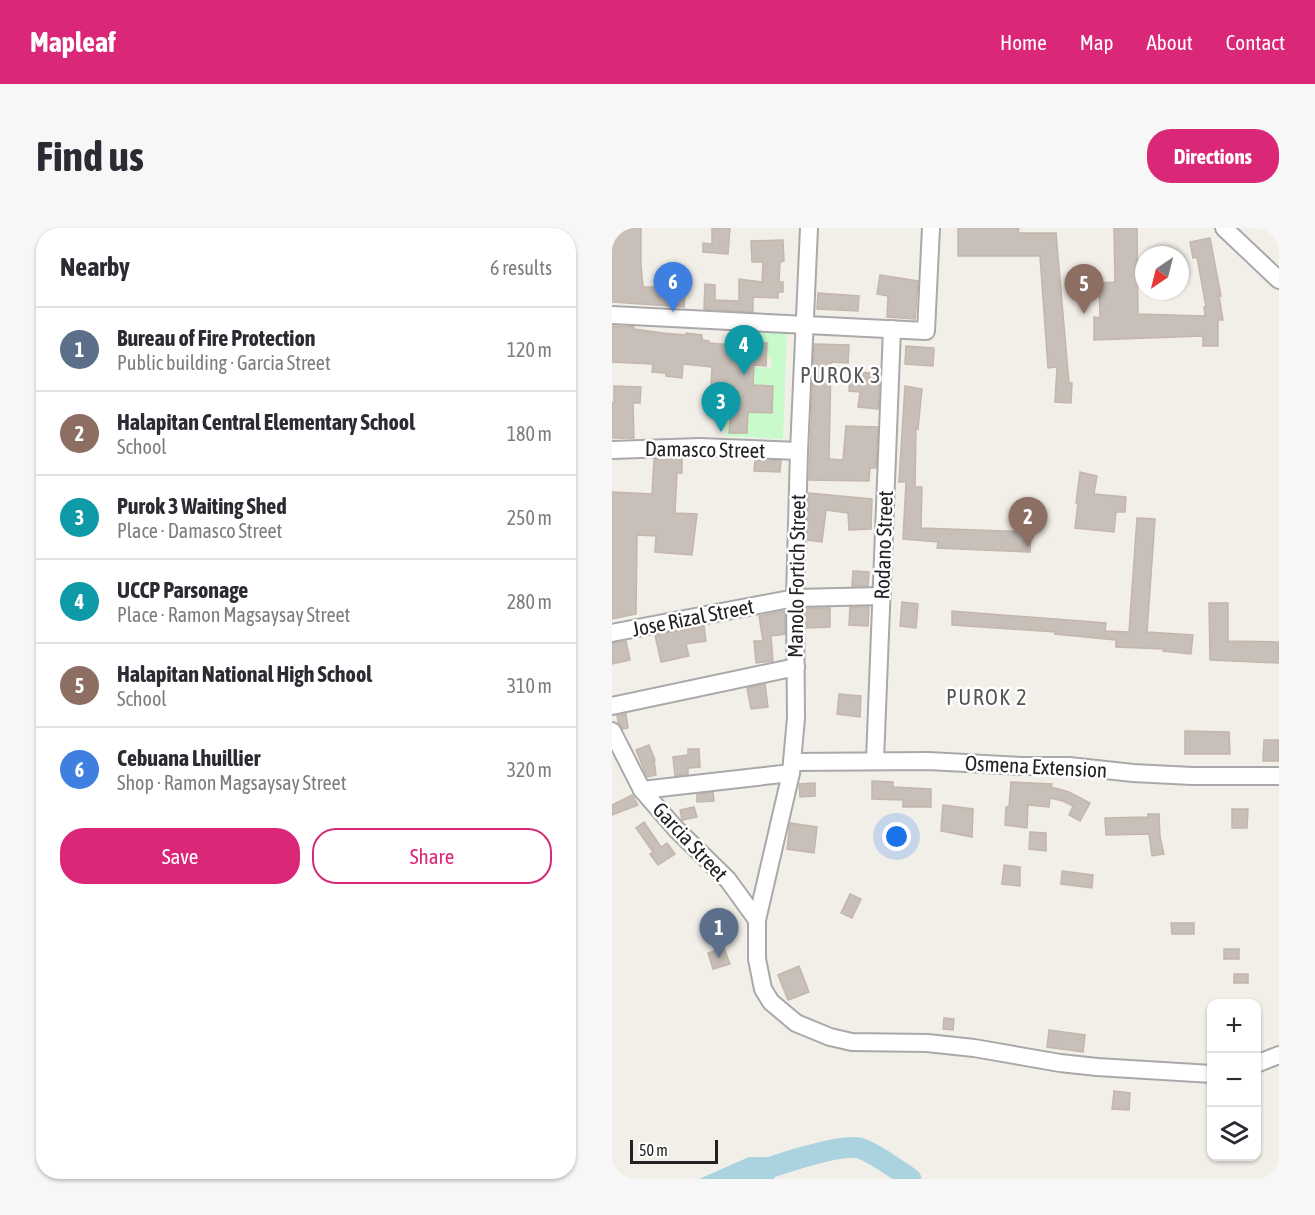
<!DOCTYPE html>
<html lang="en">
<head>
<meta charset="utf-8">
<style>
  body { margin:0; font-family:"Asap Condensed",sans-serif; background:#f7f7f7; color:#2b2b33 }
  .controls { position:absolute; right:18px; bottom:18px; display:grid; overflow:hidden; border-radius:12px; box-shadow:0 2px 4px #0004 }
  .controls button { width:54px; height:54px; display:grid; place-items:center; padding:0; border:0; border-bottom:2px solid #e1e1e2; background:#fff; color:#2b2b33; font:30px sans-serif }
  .compass { position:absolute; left:523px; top:18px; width:54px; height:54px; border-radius:50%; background:#fff; box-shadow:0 2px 4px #0004; rotate:215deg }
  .scale { position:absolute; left:18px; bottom:15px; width:88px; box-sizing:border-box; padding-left:6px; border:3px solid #222; border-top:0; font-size:16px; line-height:21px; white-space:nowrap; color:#222; -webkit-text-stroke:4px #fff; paint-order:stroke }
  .you { position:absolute; left:285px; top:609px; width:21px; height:21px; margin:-15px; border:4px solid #fff; border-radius:50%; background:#1a73e8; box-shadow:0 0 0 9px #1a73e833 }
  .badge { display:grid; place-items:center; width:39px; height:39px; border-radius:50%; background:#db2777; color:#fff; font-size:20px; font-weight:700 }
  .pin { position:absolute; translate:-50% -50px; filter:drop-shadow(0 2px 3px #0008) }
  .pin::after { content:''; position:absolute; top:32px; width:21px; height:18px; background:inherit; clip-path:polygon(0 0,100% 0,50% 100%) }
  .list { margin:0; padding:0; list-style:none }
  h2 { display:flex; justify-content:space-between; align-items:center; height:78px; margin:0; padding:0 24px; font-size:26px }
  h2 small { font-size:20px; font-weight:400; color:#7c7c81 }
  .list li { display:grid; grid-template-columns:39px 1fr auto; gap:18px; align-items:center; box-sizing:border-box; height:84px; padding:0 24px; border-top:2px solid #e1e1e2 }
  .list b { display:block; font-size:22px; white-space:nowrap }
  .list p { margin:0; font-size:20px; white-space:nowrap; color:#7c7c81 }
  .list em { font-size:20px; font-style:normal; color:#7c7c81 }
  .actions { display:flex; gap:12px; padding:18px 24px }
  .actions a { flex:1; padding:14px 0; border:2px solid #db2777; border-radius:24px; text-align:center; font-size:21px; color:#db2777 }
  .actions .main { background:#db2777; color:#fff }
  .icon { flex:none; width:33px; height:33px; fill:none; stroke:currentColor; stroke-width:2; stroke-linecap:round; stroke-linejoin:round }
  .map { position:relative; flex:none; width:667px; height:951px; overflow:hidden; border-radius:24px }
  header { display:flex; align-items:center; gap:36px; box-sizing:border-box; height:84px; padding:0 30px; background:#db2777; color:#fff }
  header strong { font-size:28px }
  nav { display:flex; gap:33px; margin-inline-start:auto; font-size:21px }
  .intro { display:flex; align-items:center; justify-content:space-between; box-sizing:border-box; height:144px; padding:0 36px }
  h1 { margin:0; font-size:42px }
  .button { padding:15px 27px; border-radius:24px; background:#db2777; color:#fff; font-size:21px; font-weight:700 }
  main { display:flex; gap:36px; padding:0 36px }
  aside { flex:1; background:#fff; border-radius:24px; box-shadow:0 2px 4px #0004 }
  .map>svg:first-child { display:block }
  .park { fill:#c8facc }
  .water { fill:#aad3df }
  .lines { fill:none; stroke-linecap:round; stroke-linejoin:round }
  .river { stroke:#aad3df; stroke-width:21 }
  .building { fill:#c7bfb8; stroke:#c4b6ab; stroke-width:1.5 }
  .minor-casing { stroke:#a9a9a9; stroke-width:20 }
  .minor { stroke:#fff; stroke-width:16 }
  .labels { text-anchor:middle; stroke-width:5; stroke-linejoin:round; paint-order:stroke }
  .street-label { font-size:21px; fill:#222; stroke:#fff }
  .neighbourhood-label { font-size:22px; letter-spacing:1.5px; fill:#555; stroke:#fff }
</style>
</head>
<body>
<header>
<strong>Mapleaf</strong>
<nav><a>Home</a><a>Map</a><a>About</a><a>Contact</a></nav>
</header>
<div class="intro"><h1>Find us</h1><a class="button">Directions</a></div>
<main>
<aside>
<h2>Nearby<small>6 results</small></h2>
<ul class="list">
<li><span class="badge" style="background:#5c6f8a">1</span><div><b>Bureau of Fire Protection</b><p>Public building · Garcia Street</p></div><em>120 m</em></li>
<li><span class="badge" style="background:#8d6e63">2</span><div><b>Halapitan Central Elementary School</b><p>School</p></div><em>180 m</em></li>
<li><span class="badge" style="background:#0f9aa8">3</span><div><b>Purok 3 Waiting Shed</b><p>Place · Damasco Street</p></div><em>250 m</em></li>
<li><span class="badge" style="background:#0f9aa8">4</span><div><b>UCCP Parsonage</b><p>Place · Ramon Magsaysay Street</p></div><em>280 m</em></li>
<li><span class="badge" style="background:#8d6e63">5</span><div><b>Halapitan National High School</b><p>School</p></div><em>310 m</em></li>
<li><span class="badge" style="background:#3f7fe0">6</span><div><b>Cebuana Lhuillier</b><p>Shop · Ramon Magsaysay Street</p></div><em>320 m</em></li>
</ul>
<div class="actions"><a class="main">Save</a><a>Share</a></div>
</aside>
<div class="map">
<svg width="667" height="951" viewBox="0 0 667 951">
  <rect width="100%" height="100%" fill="#f2efe9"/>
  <!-- park -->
  <polygon class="park" points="175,101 171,211 113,208 115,182 160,185 161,159 141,157 142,139 159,140 160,130 155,129 155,115 136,114 136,102"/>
  <!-- water -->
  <polygon class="water" points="137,929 163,929 162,951 87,951"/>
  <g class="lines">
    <!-- river -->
    <path class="river" d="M130 951C150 941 227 915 247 920 263 925 284 941 299 951"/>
  </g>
  <!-- building -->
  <g class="building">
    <polygon points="0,0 29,0 29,36 31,59 57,59 57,62 73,63 72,79 0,74"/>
    <polygon points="100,0 118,0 116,26 91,24 91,15 100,16"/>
    <polygon points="346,0 407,0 406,5 444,5 457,155 460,155 459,175 443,174 445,139 436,140 428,28 346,28"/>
    <polygon points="502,0 525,0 526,86 593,88 592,79 594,79 585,29 581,30 578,14 598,10 609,68 607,68 611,92 606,92 606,118 591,118 591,108 482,112 482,89 488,90 487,55 503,54"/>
    <polygon points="171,12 172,33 168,34 167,54 171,54 171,64 166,64 166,70 141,69 141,84 92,81 93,56 103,57 103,72 127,73 127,51 150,54 151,34 140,34 139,13"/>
    <polygon points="268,47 306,53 303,91 275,89 276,68 265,66"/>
    <polygon points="206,65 247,68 246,83 205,81"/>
    <polygon points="0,98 22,99 22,101 51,105 74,107 74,105 90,107 90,112 97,113 97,115 121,117 122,104 136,104 136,114 155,115 154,138 142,137 141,157 161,158 160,185 136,184 135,205 117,205 119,182 114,182 117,158 99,157 100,139 71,136 70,150 54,148 54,145 40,144 41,136 0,134"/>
    <polygon points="202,116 237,117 236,135 219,134 217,231 231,232 234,198 266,199 264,240 258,240 257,253 197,252"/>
    <polygon points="294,118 322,120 321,138 293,136"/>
    <polygon points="238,143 268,146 266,181 246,179 248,164 237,163"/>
    <polygon points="2,158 29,159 28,175 21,175 22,210 0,210 0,175 2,175"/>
    <polygon points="293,158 310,161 306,201 304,200 303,259 310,259 309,300 419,304 418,324 325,320 326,314 291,311 294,254 287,254"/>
    <polygon points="70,230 70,245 65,245 63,285 85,286 80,327 43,324 44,308 25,307 24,386 0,391 0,264 40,266 42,231"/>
    <polygon points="143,232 169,233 168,244 142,243"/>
    <polygon points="468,244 485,248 482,266 514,269 513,284 504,284 502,304 463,300 466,275 464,275"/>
    <polygon points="196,265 260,271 259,301 237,302 236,285 214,282 210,314 195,312"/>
    <polygon points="525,290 543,291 535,404 581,407 579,426 551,423 552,421 504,419 504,412 443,406 444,404 340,397 340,383 494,395 493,403 517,404"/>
    <polygon points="241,343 257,344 256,358 240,358"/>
    <polygon points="290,374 306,376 304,400 288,398"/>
    <polygon points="597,375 616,375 616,413 667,414 667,435 598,432"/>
    <polygon points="238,379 257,379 256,398 237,397"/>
    <polygon points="194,380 218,380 218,399 194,400"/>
    <polygon points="173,383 173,406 159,408 161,433 144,435 142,413 151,413 147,388"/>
    <polygon points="92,398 94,413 74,416 77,428 49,434 43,407"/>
    <polygon points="14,413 18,432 0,436 0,415"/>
    <polygon points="153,456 156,479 139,481 135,460"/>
    <polygon points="227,466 249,468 248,489 225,486"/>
    <polygon points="14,486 16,500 11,501 6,494 5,488"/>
    <polygon points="573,503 617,504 618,526 573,526"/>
    <polygon points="652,512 667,512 667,533 651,533"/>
    <polygon points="37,517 43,532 42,532 44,547 35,549 24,522"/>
    <polygon points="76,521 87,521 88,539 76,540 76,546 63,548 61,529 76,527"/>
    <polygon points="260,553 281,554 281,559 319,561 319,579 291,579 291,572 260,571"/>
    <polygon points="399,554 440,556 439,559 457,564 478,575 468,593 457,587 461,578 451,573 438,570 437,579 416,577 415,600 393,597 394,579 397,579"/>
    <polygon points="203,555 203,568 188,569 187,556"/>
    <polygon points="101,564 102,573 85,574 85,566"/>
    <polygon points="20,567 26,577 0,587 0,577"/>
    <polygon points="331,577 361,581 360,609 329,603"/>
    <polygon points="82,579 85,589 70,592 68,582"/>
    <polygon points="620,581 636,581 635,600 620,600"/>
    <polygon points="536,586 547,586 548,609 552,626 540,628 537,606 494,607 493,590 536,589"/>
    <polygon points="32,594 49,619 55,615 63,626 46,637 38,626 41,624 24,600"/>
    <polygon points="178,595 205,599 202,625 175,621"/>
    <polygon points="418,604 434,605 434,623 417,621"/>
    <polygon points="392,637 408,639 408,658 390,656"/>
    <polygon points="450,643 481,647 480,660 449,656"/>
    <polygon points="238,666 249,671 240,690 229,685"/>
    <polygon points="559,695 582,695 582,706 560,706"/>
    <polygon points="112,720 118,736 101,741 96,725"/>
    <rect x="612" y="721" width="15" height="10"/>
    <polygon points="187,738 197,764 176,772 166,747"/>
    <rect x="622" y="746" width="14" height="9"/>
    <polygon points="332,790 342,791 341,802 331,801"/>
    <polygon points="437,802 473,807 471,824 435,819"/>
    <polygon points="502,863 518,865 517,882 500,881"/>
  </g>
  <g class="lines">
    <defs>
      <g id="minor">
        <polyline points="612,0 667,52"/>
        <polyline points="0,87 314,103 319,0"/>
        <polyline points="0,222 88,219 187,223"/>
        <polyline points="0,405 183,370 270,368"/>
        <polyline points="0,478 184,439"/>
        <polyline points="0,503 30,562 64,601 116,652 145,692 145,731 151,761 159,774 184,795 218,809 240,814 315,815 362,820 448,835 485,839 600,846"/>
        <polyline points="263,532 280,101"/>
        <polyline points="180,534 316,533 409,538 457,538 521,545 580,548 667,548"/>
        <polyline points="30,562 179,545"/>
        <polyline points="145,692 179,545 184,490 183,370 187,223 197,0"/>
        <polyline points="644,836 667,827"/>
      </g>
    </defs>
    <!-- minor casing -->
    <use href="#minor" class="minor-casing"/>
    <!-- minor -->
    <use href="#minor" class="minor"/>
  </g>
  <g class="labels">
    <!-- street labels -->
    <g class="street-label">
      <text transform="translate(93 222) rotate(1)" y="7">Damasco Street</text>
      <text transform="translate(272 317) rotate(-88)" y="7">Rodano Street</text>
      <text transform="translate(185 348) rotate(-89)" y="7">Manolo Fortich Street</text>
      <text transform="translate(81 390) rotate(-11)" y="7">Jose Rizal Street</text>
      <text transform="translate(424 539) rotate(3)" y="7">Osmena Extension</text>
      <text transform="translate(78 614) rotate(47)" y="7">Garcia Street</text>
    </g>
    <!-- neighbourhood labels -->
    <g class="neighbourhood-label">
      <text x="229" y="155">PUROK 3</text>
      <text x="375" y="477">PUROK 2</text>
    </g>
  </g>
</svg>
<div class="controls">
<button>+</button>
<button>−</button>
<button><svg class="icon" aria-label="layers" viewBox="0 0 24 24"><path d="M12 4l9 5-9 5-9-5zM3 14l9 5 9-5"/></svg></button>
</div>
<svg class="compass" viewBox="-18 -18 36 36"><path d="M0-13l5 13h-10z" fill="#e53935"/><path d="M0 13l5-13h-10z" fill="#7c7c81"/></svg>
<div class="scale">50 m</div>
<div class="you"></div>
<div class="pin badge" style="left:107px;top:730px;background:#5c6f8a">1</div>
<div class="pin badge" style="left:416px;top:319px;background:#8d6e63">2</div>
<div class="pin badge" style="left:109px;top:204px;background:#0f9aa8">3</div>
<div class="pin badge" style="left:132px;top:147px;background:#0f9aa8">4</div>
<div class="pin badge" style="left:472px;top:86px;background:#8d6e63">5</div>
<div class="pin badge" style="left:61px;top:84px;background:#3f7fe0">6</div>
</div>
</main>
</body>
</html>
